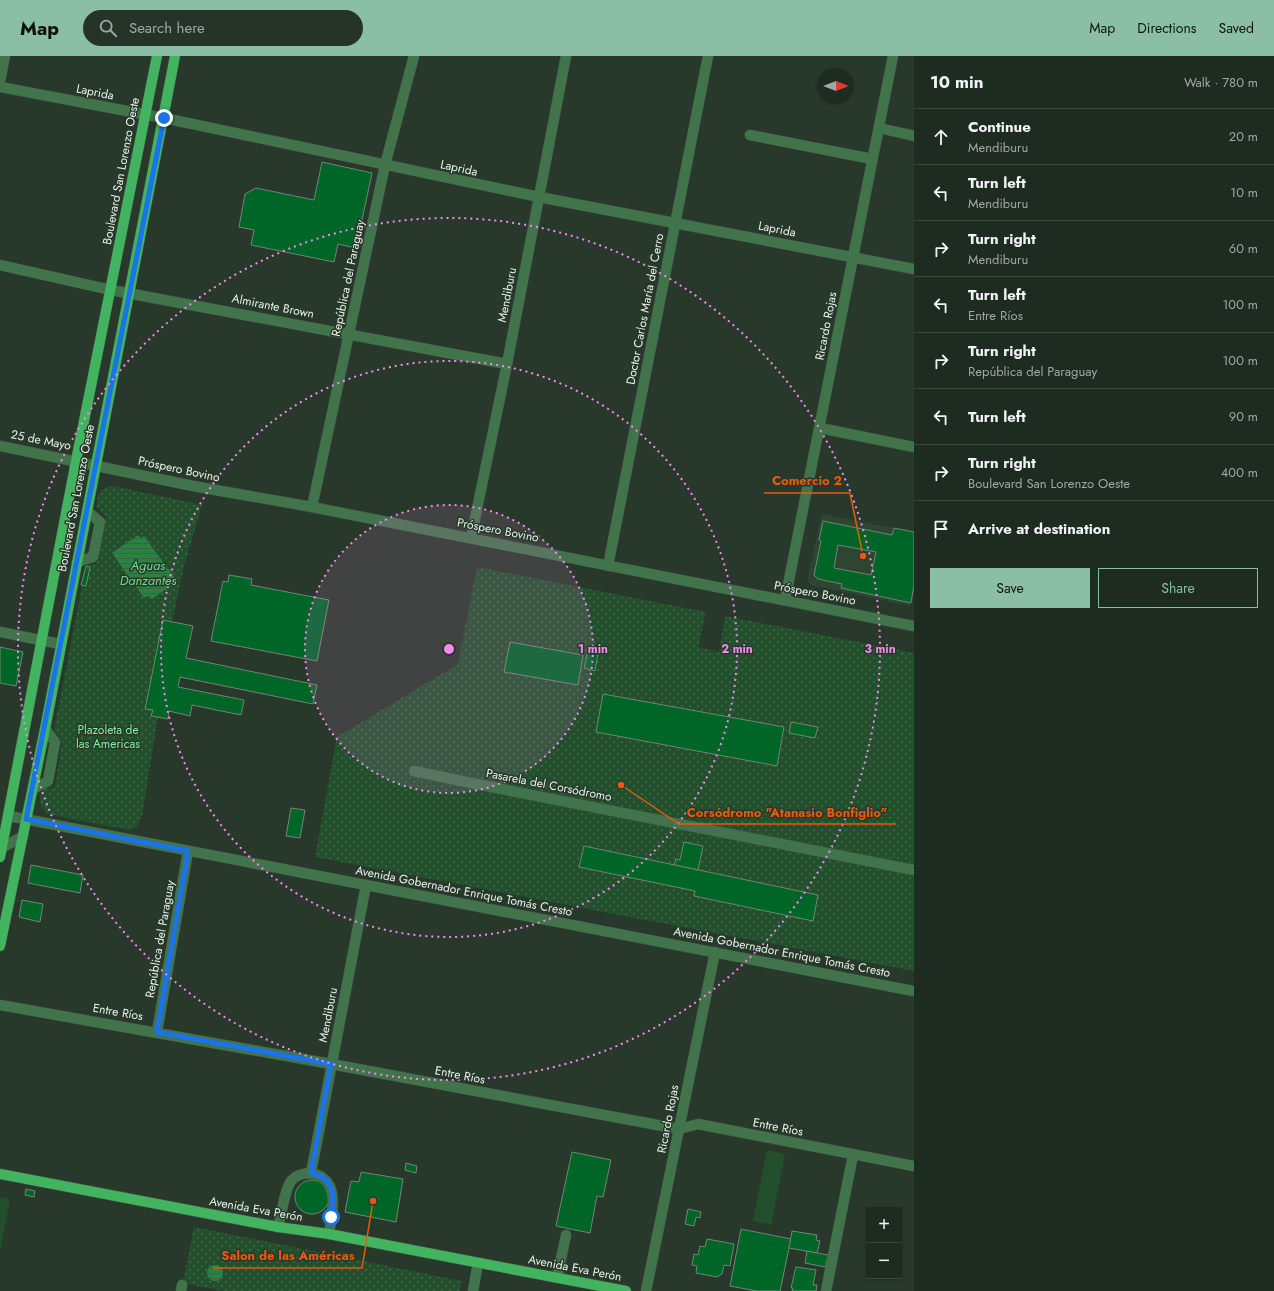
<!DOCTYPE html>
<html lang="en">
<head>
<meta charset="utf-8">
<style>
  body { margin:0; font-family:Jost,sans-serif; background:#263329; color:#f1f3f6 }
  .controls { position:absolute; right:12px; bottom:12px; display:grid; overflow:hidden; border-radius:0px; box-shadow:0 1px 3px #0004 }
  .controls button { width:36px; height:36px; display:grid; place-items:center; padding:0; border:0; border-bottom:1px solid #3c473e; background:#1e2b20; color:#f1f3f6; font:20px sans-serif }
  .compass { position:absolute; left:818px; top:12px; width:36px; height:36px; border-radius:50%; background:#1e2b20; box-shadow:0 1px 3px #0004; rotate:90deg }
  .stop { position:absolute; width:12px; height:12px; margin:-9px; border:3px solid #1a73e8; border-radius:50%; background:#fff }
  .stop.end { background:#1a73e8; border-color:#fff; box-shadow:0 1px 4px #0008 }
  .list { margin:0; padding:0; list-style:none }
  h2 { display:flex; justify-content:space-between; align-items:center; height:52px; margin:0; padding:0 16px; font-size:17px }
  h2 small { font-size:13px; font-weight:400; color:#a1a7a5 }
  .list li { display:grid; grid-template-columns:26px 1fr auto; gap:12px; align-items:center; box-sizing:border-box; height:56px; padding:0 16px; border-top:1px solid #3c473e }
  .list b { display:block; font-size:15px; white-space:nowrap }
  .list p { margin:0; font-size:13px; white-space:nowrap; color:#a1a7a5 }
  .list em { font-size:13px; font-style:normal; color:#a1a7a5 }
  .actions { display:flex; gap:8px; padding:12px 16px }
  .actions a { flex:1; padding:9px 0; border:1px solid #8abfa5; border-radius:0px; text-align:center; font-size:14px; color:#8abfa5 }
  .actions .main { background:#8abfa5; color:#111 }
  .icon { flex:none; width:22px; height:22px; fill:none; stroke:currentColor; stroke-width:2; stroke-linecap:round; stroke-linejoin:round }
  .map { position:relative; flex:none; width:914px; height:1235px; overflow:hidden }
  header { display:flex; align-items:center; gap:24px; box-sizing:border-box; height:56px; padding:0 20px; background:#8abfa5; color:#111 }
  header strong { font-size:19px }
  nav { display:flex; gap:22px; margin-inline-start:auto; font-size:14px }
  .search { width:280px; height:36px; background:#263329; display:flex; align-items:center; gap:10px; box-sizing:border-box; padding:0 14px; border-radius:22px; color:#a1a7a5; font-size:15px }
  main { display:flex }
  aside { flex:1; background:#1e2b20 }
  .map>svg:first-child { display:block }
  .built { fill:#2e4532 }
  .grass { fill:#22502c }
  .park { fill:url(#park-dots) }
  .water { fill:url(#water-rules) }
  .building { fill:#006628; stroke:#728575; fill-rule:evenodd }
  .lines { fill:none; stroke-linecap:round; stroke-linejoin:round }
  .minor-casing { stroke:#47574a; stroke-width:11 }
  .major-casing { stroke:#47574a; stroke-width:11 }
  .minor { stroke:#42744c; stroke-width:10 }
  .major { stroke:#42b35f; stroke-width:10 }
  .route { stroke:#1a73e8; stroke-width:5 }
  .ring { fill:none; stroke:#f489ef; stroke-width:2; stroke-dasharray:2 4 }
  .labels { text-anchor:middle; stroke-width:3; stroke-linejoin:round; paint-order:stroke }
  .street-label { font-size:12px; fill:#e8f3ea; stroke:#28392b }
  .park-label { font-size:12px; fill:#84f09a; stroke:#28392b }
  .water-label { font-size:13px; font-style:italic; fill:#70dc87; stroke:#28392b }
  .centre { fill:#f489ef; stroke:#28392b; stroke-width:2 }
  .ring-label { font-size:12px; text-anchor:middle; font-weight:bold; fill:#f489ef; stroke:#28392b; stroke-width:3; stroke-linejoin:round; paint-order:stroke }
  .leader { fill:none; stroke:#e8590c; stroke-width:1.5 }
  .callout-dot { fill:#e8590c; stroke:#28392b; stroke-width:1.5 }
  .callout-label { font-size:13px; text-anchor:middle; font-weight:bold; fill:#e8590c; stroke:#28392b; stroke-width:3; stroke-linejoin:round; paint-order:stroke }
</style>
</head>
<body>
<header>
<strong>Map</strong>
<div class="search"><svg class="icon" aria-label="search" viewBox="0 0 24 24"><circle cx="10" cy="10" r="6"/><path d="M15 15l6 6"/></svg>Search here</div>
<nav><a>Map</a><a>Directions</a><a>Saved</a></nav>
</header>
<main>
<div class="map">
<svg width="914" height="1235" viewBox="0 0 914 1235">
  <defs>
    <pattern id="park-dots" width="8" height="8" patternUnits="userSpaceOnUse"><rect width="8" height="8" fill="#22502c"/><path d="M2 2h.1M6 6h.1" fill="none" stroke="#426a4b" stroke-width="1.8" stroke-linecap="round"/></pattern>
    <pattern id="water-rules" width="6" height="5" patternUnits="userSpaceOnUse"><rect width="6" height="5" fill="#2b8142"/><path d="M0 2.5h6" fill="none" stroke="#386544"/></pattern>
  </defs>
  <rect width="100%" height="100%" fill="#28392b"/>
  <!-- built -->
  <polygon class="built" points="822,458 914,476 914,529 910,550 810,529 807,524"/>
  <!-- grass -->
  <g class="grass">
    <polygon points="767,1094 785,1098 771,1169 753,1165"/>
    <polygon points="0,1141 10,1143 0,1196"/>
  </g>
  <!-- park -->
  <g class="park">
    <path d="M113 430 202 449 184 510 172 566 163 564 146 653 153 654 152 660 158 661 142 759C140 766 138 772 130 774L47 758C41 752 36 743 43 735 45 731 51 731 55 730L62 687 54 674 86 510 96 508 106 461 97 451C98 438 98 432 113 430Z"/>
    <polygon points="477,511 706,556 698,591 719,596 725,560 914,597 914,915 315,801 337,681 458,608"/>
    <polygon points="194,1171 462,1225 460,1235 224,1235 183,1227"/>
  </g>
  <!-- water -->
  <g class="water">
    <polygon points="138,479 141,482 144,480 177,525 152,543 148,540 144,542 112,497"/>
    <circle cx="215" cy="1217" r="8"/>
  </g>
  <!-- building -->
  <g class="building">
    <polygon points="322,106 372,117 356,192 338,188 334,206 251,189 254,174 239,171 245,138 256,132 314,144"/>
    <path d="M823 465 892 479 894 472 914 476V529L911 547 841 532 842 528 818 523 814 519 821 485 819 484ZM838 489 876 496 871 519 834 512Z"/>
    <polygon points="86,510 90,511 86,530 81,529"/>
    <polygon points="229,519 252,523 251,529 329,544 317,605 211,585 223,525 228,526"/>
    <polygon points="163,564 193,570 186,602 317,629 313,648 180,621 178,631 244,644 241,659 192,649 190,660 169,655 168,663 151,660 153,654 145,653"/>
    <polygon points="510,586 583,599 578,629 504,616"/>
    <polygon points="0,591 23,596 16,630 0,627"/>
    <polygon points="588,595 598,597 595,615 584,612"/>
    <polygon points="603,638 784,671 777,710 596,676"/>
    <polygon points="791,666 818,671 815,682 789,677"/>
    <polygon points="291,752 305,754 300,782 286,780"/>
    <polygon points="684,786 703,790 698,814 674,809 676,803 680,804"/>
    <polygon points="584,790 818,839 813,865 694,840 695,835 579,811"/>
    <polygon points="31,809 83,819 80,837 28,827"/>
    <polygon points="22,844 43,848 40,866 19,861"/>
    <polygon points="572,1096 611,1104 603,1141 597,1140 590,1177 556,1170"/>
    <polygon points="406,1107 417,1110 416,1117 405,1114"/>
    <polygon points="361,1116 403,1123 396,1166 345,1156 351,1125 359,1126"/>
    <circle cx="312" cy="1141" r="17"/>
    <polygon points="26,1133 35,1135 34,1141 25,1139"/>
    <polygon points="688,1153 701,1156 700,1162 696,1161 694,1170 685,1168"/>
    <polygon points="741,1173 791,1183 780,1235 757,1235 730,1230"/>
    <polygon points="792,1175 817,1179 816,1184 820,1185 817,1197 789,1192"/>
    <polygon points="707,1183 734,1188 730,1210 724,1209 722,1218 717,1221 696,1217 697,1210 692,1209 694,1198 698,1199 700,1190 705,1191"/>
    <polygon points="807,1195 828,1199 825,1211 805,1207"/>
    <polygon points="796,1211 816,1214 813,1229 817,1229 816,1235 792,1235 793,1232 791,1232"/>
  </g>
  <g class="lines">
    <defs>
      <g id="minor">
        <polyline points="0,25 5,0"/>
        <polyline points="0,31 164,62 539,141 914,213"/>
        <polyline points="879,72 914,80"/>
        <polyline points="750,79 872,103"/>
        <polyline points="0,209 111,234 507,308"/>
        <polyline points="820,372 914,391"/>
        <polyline points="0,390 193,430 312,451 914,570"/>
        <polyline points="312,451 385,109 414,0"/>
        <polyline points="471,482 507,308 566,0"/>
        <polyline points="77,506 93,501 100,466 87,455"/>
        <polyline points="608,510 708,0"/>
        <polyline points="785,544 893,0"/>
        <polyline points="0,576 60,588"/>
        <polyline points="414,715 476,728 914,814"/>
        <polyline points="33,733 48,725 55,686 45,673"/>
        <polyline points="9,760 914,935"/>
        <polyline points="0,791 2,792 23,780"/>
        <polyline points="0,949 331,1008 679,1073 698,1068 914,1110"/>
        <polyline points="157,976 188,795"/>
        <polyline points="311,1117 366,829"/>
        <path d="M278 1171C281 1161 285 1131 292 1124 297 1118 308 1116 315 1118 317 1119 321 1120 323 1122 339 1133 331 1162 329 1178"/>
        <polyline points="557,1222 566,1179"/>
        <polyline points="181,1235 182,1229"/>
        <polyline points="473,1235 478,1207"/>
        <polyline points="646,1235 715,896"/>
        <polyline points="826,1235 853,1099"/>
      </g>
      <g id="major">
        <polyline points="0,801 76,405 157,0"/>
        <polyline points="0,890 45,673 175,0"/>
        <polyline points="0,1118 278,1171 329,1178 626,1235"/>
      </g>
    </defs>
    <!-- minor casing -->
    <use href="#minor" class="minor-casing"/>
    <!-- major casing -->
    <use href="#major" class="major-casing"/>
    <!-- minor -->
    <use href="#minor" class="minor"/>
    <!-- major -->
    <use href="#major" class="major"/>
  </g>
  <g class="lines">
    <!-- route -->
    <path class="route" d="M164 62 26 763 188 795 157 976 331 1008 311 1117C315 1118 320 1119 323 1122 336 1130 333 1148 331 1161"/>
  </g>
  <!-- distance rings -->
  <circle cx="449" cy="593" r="144" fill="#f489ef" fill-opacity=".12"/>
  <g class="ring">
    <circle cx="449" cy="593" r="144"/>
    <circle cx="449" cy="593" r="288"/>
    <circle cx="449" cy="593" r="431"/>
  </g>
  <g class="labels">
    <!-- street labels -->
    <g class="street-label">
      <text transform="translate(95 36) rotate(11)" y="4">Laprida</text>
      <text transform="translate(459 112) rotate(12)" y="4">Laprida</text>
      <text transform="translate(121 115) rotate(-79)" y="4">Boulevard San Lorenzo Oeste</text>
      <text transform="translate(777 173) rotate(11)" y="4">Laprida</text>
      <text transform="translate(348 222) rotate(-78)" y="4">República del Paraguay</text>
      <text transform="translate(507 239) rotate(-79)" y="4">Mendiburu</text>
      <text transform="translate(273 250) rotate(11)" y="4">Almirante Brown</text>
      <text transform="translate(645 253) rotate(-79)" y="4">Doctor Carlos María del Cerro</text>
      <text transform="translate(826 270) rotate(-79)" y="4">Ricardo Rojas</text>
      <text transform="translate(41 384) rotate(11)" y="4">25 de Mayo</text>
      <text transform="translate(179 413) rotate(12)" y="4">Próspero Bovino</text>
      <text transform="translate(76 442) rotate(-79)" y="4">Boulevard San Lorenzo Oeste</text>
      <text transform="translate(498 474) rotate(11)" y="4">Próspero Bovino</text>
      <text transform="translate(815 537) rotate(11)" y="4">Próspero Bovino</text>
      <text transform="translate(549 729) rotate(11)" y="4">Pasarela del Corsódromo</text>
      <text transform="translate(464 835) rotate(11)" y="4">Avenida Gobernador Enrique Tomás Cresto</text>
      <text transform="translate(160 883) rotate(-80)" y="4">República del Paraguay</text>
      <text transform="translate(782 896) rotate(11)" y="4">Avenida Gobernador Enrique Tomás Cresto</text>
      <text transform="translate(118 956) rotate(10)" y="4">Entre Ríos</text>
      <text transform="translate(328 959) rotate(-79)" y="4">Mendiburu</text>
      <text transform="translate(460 1019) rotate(11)" y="4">Entre Ríos</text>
      <text transform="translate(668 1063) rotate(-79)" y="4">Ricardo Rojas</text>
      <text transform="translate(778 1071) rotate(11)" y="4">Entre Ríos</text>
      <text transform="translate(256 1153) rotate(10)" y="4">Avenida Eva Perón</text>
      <text transform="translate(575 1212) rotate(11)" y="4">Avenida Eva Perón</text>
    </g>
    <!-- park labels -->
    <g class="park-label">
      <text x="108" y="678">Plazoleta de<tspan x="108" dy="14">las Americas</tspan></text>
    </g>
    <!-- water labels -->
    <g class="water-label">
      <text x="148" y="514">Aguas<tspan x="148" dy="15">Danzantes</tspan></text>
    </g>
  </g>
  <circle cx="449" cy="593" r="6" class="centre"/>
  <g class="ring-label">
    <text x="593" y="597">1 min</text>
    <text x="737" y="597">2 min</text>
    <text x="880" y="597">3 min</text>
  </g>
  <!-- callouts -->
  <path class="leader" d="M863 500L850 437H764M621 729L679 768H896M373 1145L362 1212H213"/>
  <g class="callout-dot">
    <circle cx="863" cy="500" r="4"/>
    <circle cx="621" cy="729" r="4"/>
    <circle cx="373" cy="1145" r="4"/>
  </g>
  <g class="callout-label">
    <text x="807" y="429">Comercio 2</text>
    <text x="787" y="761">Corsódromo "Atanasio Bonfiglio"</text>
    <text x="288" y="1204">Salon de las Américas</text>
  </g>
</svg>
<div class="controls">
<button>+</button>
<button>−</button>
</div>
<svg class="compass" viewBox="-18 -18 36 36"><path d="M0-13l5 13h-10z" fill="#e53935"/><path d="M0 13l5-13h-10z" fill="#a1a7a5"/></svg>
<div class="stop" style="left:331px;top:1161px"></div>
<div class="stop end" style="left:164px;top:62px"></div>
</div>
<aside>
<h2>10 min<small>Walk · 780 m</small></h2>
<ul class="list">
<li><svg class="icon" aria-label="ahead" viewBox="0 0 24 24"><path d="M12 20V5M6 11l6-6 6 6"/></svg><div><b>Continue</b><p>Mendiburu</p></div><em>20 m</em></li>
<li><svg class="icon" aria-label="left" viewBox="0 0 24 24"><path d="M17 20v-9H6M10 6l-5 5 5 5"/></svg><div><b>Turn left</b><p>Mendiburu</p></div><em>10 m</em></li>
<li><svg class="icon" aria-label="right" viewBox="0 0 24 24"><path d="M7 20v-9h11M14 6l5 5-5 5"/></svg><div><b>Turn right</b><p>Mendiburu</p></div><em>60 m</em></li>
<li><svg class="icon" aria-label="left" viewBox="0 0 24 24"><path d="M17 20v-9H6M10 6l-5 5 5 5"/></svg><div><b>Turn left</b><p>Entre Ríos</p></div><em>100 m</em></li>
<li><svg class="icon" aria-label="right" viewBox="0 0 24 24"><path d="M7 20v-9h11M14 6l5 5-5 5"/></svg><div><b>Turn right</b><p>República del Paraguay</p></div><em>100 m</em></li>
<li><svg class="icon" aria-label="left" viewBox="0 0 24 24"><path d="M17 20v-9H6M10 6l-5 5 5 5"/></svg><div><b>Turn left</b></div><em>90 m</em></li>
<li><svg class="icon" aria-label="right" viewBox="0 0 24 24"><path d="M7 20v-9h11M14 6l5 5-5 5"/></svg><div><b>Turn right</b><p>Boulevard San Lorenzo Oeste</p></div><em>400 m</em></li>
<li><svg class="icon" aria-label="arrive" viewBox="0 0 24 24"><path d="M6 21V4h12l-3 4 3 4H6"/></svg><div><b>Arrive at destination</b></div></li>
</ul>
<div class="actions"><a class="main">Save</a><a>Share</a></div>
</aside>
</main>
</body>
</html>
